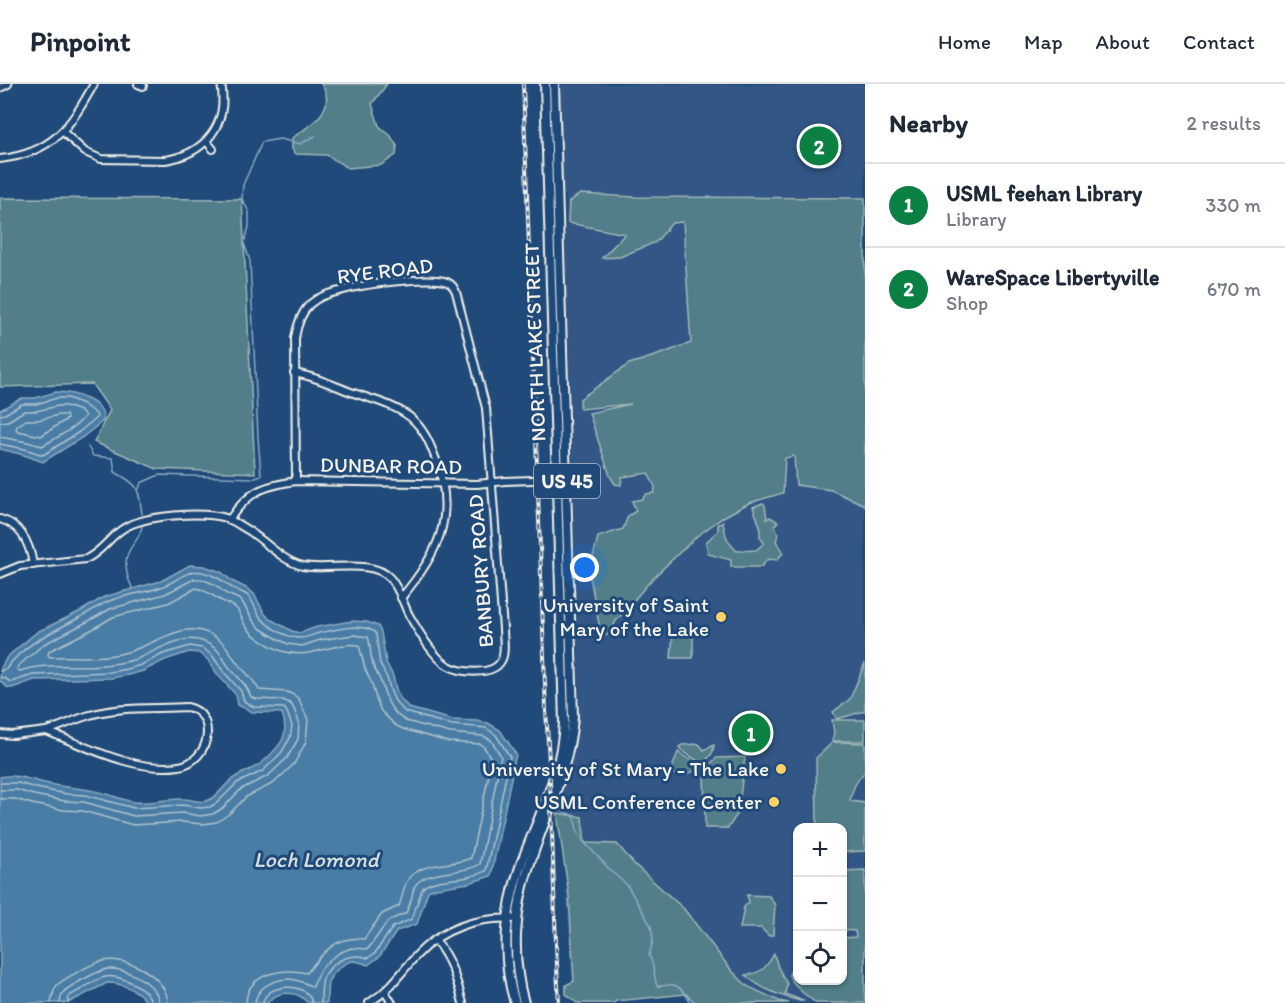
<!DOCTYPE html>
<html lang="en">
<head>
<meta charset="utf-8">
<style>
  body { margin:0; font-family:Itim,sans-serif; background:#f2f2f3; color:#1f2937 }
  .controls { position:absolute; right:18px; bottom:18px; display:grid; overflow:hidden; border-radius:12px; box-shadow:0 2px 4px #0004 }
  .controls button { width:54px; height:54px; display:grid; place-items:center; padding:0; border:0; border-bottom:2px solid #e0e1e3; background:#fff; color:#1f2937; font:30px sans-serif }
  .you { position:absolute; left:585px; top:484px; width:21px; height:21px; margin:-15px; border:4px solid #fff; border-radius:50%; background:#1a73e8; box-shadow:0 0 0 9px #1a73e833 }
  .badge { display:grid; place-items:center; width:39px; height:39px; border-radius:50%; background:#0b8043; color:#fff; font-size:20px; font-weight:700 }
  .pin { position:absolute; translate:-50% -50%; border:3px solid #fff; box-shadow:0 2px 6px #0006 }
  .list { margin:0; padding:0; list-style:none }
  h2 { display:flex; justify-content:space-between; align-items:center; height:78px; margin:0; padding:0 24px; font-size:26px }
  h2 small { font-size:20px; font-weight:400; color:#747a83 }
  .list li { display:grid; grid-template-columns:39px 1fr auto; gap:18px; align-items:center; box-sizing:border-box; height:84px; padding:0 24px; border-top:2px solid #e0e1e3 }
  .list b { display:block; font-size:22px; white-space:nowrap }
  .list p { margin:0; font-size:20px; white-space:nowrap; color:#747a83 }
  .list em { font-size:20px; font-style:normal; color:#747a83 }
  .icon { flex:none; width:33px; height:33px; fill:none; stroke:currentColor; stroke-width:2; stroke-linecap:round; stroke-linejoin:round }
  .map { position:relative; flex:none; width:865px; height:919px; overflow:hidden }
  header { display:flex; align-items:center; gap:36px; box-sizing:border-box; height:84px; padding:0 30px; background:#fff; border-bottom:2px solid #e0e1e3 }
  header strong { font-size:28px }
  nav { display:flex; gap:33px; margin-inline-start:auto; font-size:21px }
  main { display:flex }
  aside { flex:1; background:#fff }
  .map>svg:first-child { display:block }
  .built { fill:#325786; fill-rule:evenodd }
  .green { fill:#517e88; stroke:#a2b8b8; stroke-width:1.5 }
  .water { fill:#487da5; stroke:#8dabc0; stroke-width:1.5 }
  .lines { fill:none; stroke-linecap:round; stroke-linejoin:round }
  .shore { stroke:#afc3cd; stroke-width:1.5 }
  .stream { stroke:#8dabc0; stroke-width:1.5 }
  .minor-casing { stroke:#f4f1e8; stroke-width:10 }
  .major-casing { stroke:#f4f1e8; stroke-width:12 }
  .minor { stroke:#1f4a7a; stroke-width:6 }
  .major { stroke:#1f4a7a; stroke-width:8 }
  .rail-casing { stroke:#f4f1e8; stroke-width:4 }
  .rail { stroke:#1f4a7a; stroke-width:1.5; stroke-dasharray:4.5; stroke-linecap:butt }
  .poi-dot { fill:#ffd166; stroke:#1f4a7a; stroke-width:2 }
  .labels { text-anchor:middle; stroke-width:6; stroke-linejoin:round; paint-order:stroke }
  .shield { fill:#1f4a7a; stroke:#b4bfc7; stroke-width:1.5 }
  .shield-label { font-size:20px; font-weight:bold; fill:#f4f1e8 }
  .street-label { font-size:21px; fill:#f4f1e8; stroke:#1f4a7a }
  .poi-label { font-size:21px; fill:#f4f1e8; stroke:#1f4a7a; text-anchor:end }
  .water-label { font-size:22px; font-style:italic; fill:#dae0de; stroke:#1f4a7a }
</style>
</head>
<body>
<header>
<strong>Pinpoint</strong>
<nav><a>Home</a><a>Map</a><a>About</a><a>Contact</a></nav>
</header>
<main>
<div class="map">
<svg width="865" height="919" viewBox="0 0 865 919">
  <rect width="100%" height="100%" fill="#1f4a7a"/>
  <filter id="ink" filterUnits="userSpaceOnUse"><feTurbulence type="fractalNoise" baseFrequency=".0167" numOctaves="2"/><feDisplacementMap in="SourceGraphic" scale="12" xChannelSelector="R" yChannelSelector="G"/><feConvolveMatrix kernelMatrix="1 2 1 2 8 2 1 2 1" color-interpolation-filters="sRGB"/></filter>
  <g filter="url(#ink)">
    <!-- built -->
    <path class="built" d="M548 0H865V919H696L686 910 616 917 573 913 562 736 560 720 567 696 575 661 580 621 579 595 566 181V111H551ZM798 744H842V896H798Z"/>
    <!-- green -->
    <g class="green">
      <path d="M321 0H387L372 20 379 42 390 51 397 62 396 71 381 81 348 84 327 71 295 70 292 65V54C306 44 331 31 326 9 325 5 322 3 321 0Z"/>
      <polygon points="580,110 635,113 865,114 865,421 831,406 796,401 794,372 785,374 783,409 749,419 725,432 697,452 653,494 616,537 609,550 605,552 600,545 589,488 598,453 623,445 628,432 636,427 632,417 642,415 646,410 654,409 655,403 648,389 622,393 621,401 615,400 610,392 589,329 631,320 580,325 580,315 629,280 655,272 691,259 683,138 672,139 656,158 620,173 602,174 625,150 568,139 569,118"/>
      <polygon points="0,114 242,115 255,389 157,385 94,358 110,326 92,300 0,303"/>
      <path d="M763 419 765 421 767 435 770 433 778 438 775 441 778 451 776 457 783 469 777 476 768 475 761 483H731V476L708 470 706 458 718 447V441L723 438C725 451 727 458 737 467L756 466 764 459 760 453V442L753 423Z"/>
      <polygon points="673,549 693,549 693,574 671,574"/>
      <polygon points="865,579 865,627 837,635 833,628 850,615"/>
      <polygon points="832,636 865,636 865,657 832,657 834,649"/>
      <path d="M833 658 865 659V688C856 696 852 705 850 717L865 719V767L843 768 842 744 817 743 816 674Z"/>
      <path d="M699 660 704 666 714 661C713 672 709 673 701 680 695 673 684 671 679 663L682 661Z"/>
      <path d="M678 668C686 675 693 675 699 684 690 691 681 691 670 690Z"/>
      <polygon points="745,673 738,729 728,744 705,744 704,685 717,674"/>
      <polygon points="557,729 582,733 585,759 617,760 635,781 684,825 732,887 747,902 779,917 789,919 696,919 686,910 616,917 613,919 577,919 566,910 566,901 574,897 569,812"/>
      <polygon points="865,786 865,919 816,919 802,908 793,898 789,891 791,886 795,886 797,888 798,896 842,896 843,854 856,853 855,847 843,846 843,787"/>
      <polygon points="747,811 769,812 775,821 773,851 769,852 761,844 740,844 744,823 749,818"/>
      <path d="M774 870 778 883 787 900 785 910 804 917H800C779 912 761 905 745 891 762 889 766 884 774 870Z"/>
    </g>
    <!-- water -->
    <g class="water">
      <path d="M56 308C72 308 107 317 103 337L83 353 43 378 24 371 0 365V326L22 314H35Z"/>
      <path d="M190 481 204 482 221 488 232 497 248 505 254 510 265 530 270 535 292 547 300 549 317 543 352 537 367 538 378 542 381 548 386 578 393 592 396 605 400 614 409 624 453 636 477 637 488 639 500 646 516 670 491 792 469 799 436 804 428 807 417 840 397 847 379 873 368 881C363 879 358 877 353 877 344 878 331 890 328 899 327 905 327 913 327 919H308C297 906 278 906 267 919H147C139 906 122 899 107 899L68 919H0V693C17 689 36 698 54 701 69 704 84 704 99 708 110 710 122 716 134 718 150 720 167 714 184 715 191 715 199 719 206 717 218 714 224 700 234 694 244 687 256 685 265 676 281 661 290 652 282 629L252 628 238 621 236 611 218 591 208 576 199 569 189 568 165 576 143 587 128 591 111 594 34 596 12 604H8L0 597 1 584 7 573 37 548 81 527 104 513 161 497Z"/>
    </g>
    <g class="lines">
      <!-- shore -->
      <g class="shore">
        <polyline points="0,331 5,330 22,320 36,320 57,314 68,314 83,320 96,330 97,332 96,334 79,348 43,371 25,365 0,360"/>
        <polygon points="59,331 66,331 67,335 41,352 18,347 16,345 17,342 26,336 38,336"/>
        <path d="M0 338 8 337 24 327H36L58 322H66L80 327 85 332C75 345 56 354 42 362L27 358 0 353"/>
        <path d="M0 587 6 585C26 557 56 547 84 531 94 526 102 519 112 516 128 510 145 509 161 503 185 495 187 479 216 493 221 495 225 500 231 503 236 506 242 508 247 511 253 516 255 525 259 531 266 542 284 552 297 554 304 555 312 551 319 549 333 546 367 537 376 550L380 580 387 594 391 608 395 617 405 628 452 641 476 643 486 644 496 651 510 673 486 787C481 789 474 792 468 793 457 796 431 795 423 804 421 806 414 830 412 835L393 843 375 869 368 874C350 868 331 877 323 895 321 901 321 912 321 919"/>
        <polyline points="0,593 4,594 11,598 33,591 110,588 127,585 141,581 163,570 190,562 202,564 212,571 223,587 241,607 244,617 254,623 284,624 287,628 292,642 290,654 281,669 263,687 237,699 218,718 210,723 201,724 183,721 134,724 85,711 67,710 36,704 18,699 0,699"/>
        <path d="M0 706H17L34 711 65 717 84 718 134 732 183 729 201 732 213 730 223 724 241 705 268 692 287 674 298 655 299 638 294 625 291 620 283 616 256 615 251 613C246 599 238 594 229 583 224 577 222 570 216 565 191 543 164 563 139 574 131 577 121 579 112 580 82 585 50 577 20 587L17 585 18 582 44 560 87 538 110 525 165 510 194 495H201L214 500 225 509 241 516 254 538 261 545 278 555 288 560 302 562 320 556 353 551 368 553C371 562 370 572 373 581 375 587 379 592 381 598 386 614 390 629 406 637L450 649 483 652 491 656 501 672 480 780C464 791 424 785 415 802 412 806 413 811 411 816 410 820 408 825 406 829L388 837 368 865 351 864 339 869 328 877 318 889 313 903C308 901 304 898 299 897 283 891 257 900 255 919"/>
        <path d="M0 715H15L32 720 64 726 83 727 133 741 182 738 203 740 217 738 229 730 246 713 274 699 294 680 306 658 308 636 299 615 294 611 287 608 259 606C253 594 243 587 236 577 231 571 228 563 222 558 188 528 158 561 124 569 101 575 74 572 50 573L48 571 49 567 91 546 113 533 168 519 196 504C206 506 211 511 220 516 225 519 232 520 236 524 240 528 242 536 245 541 253 553 269 562 282 567 310 577 333 557 359 561L365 585 372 600 376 615 381 627 395 641 403 645 448 658 480 660 484 663 492 676 471 774C452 783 417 776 406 799 403 806 402 814 399 822L382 830 364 855C360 855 354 854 349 855 330 858 318 875 307 889 284 884 247 888 246 919"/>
        <path d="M51 919C52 912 53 907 57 901 64 895 94 878 103 877 127 872 167 892 168 919"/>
        <path d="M60 919C61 915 60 914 62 910 66 903 100 886 108 885 126 884 158 899 159 919"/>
        <path d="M68 919V914L71 911C82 906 93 896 105 893 119 890 150 904 151 919"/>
        <path d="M263 919C265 899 309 897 312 919"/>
      </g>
      <!-- stream -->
      <g class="stream">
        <path d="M88 363 93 372 113 374 115 388C140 402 138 403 142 430"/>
        <polyline points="138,407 141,399 159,391 253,394 261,391 258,353 250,177 244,159 249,143 249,128 242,115 243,101 262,58 280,55 300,60 315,52"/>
        <path d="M133 505C127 495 123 478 129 467 134 457 140 455 142 442"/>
        <path d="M557 725 572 731 575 734 577 746 583 757 613 789 627 801 651 842 653 856 649 872C655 880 653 891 657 902 663 903 667 900 673 901 681 902 687 913 691 919"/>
      </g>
      <defs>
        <g id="minor">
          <polyline points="138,0 143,2"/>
          <polyline points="0,4 8,0"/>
          <path d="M63 48 85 68 101 75 165 76C205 70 229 41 221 0"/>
          <polyline points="207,58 213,65"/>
          <path d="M0 75C53 69 70 43 94 0"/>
          <path d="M294 289C314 292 332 301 351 308 370 315 393 320 410 333 424 345 430 359 436 376 457 433 438 470 401 514"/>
          <path d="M0 435C22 441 30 460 33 481"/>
          <path d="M229 436C249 407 262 402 296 397L477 400 505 397 559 395"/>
          <path d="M0 490 20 482 86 475C103 467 109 453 124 444 145 431 203 427 226 434 233 437 240 441 246 445 265 456 281 477 303 482 328 487 372 474 390 494 399 504 403 519 409 531 417 545 433 573 447 581 460 589 493 592 501 577 506 569 503 554 503 545L486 324 456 208C454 203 452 200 447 198 430 191 359 201 340 207 329 209 318 213 310 220 301 229 297 242 295 254L296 397"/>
          <path d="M187 623C218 629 211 677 179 682 136 689 85 662 46 647 61 643 75 635 90 631 119 622 156 625 187 623Z"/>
          <polyline points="0,650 13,651 46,647"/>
          <path d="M435 856C450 874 457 896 463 919"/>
          <polyline points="385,908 392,919"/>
          <path d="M369 919C390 906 399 891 415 873 441 844 479 832 517 835"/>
        </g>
        <g id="major">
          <path d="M515 919C501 874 505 826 520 783 537 735 562 690 564 638L545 0"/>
          <path d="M524 919C511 873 514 824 530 779 546 729 569 686 573 633L554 0"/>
        </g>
      </defs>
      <!-- minor casing -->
      <use href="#minor" class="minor-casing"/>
      <!-- major casing -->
      <use href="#major" class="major-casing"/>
      <!-- minor -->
      <use href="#minor" class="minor"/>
      <!-- major -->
      <use href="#major" class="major"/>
      <defs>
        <path id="rail" d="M523 0 546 627C553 724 553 822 559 919"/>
      </defs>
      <!-- rail casing -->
      <use href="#rail" class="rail-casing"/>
      <!-- rail -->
      <use href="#rail" class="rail"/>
    </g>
  </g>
  <!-- markers -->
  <g class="poi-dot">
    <circle cx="721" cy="533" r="6"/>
    <circle cx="781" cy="685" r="6"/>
    <circle cx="774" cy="718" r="6"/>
  </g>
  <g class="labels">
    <!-- shield labels -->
    <rect class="shield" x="534" y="380" width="66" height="34" rx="4.5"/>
    <g class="shield-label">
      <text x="567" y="404">US 45</text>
    </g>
    <!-- street labels -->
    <g class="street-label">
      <text transform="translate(385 187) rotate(-7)" y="7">RYE ROAD</text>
      <text transform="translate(535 258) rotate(-92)" y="7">NORTH LAKE STREET</text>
      <text transform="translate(391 382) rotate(1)" y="7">DUNBAR ROAD</text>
      <text transform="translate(481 487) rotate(-94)" y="7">BANBURY ROAD</text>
    </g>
    <!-- poi labels -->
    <g class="poi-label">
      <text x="709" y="528">University of Saint<tspan x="709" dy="24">Mary of the Lake</tspan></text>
      <text x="769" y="692">University of St Mary - The Lake</text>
      <text x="762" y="725">USML Conference Center</text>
    </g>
    <!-- water labels -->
    <g class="water-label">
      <text x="316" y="783">Loch Lomond</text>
    </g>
  </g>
</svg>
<div class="controls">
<button>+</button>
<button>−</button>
<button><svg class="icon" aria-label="locate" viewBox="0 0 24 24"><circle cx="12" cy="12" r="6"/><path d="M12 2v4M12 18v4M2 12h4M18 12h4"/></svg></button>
</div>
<div class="you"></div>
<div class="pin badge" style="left:751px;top:649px">1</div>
<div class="pin badge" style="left:819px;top:62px">2</div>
</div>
<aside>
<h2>Nearby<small>2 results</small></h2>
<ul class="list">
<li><span class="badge">1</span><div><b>USML feehan Library</b><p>Library</p></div><em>330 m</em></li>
<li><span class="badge">2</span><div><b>WareSpace Libertyville</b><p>Shop</p></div><em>670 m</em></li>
</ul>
</aside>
</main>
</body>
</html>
